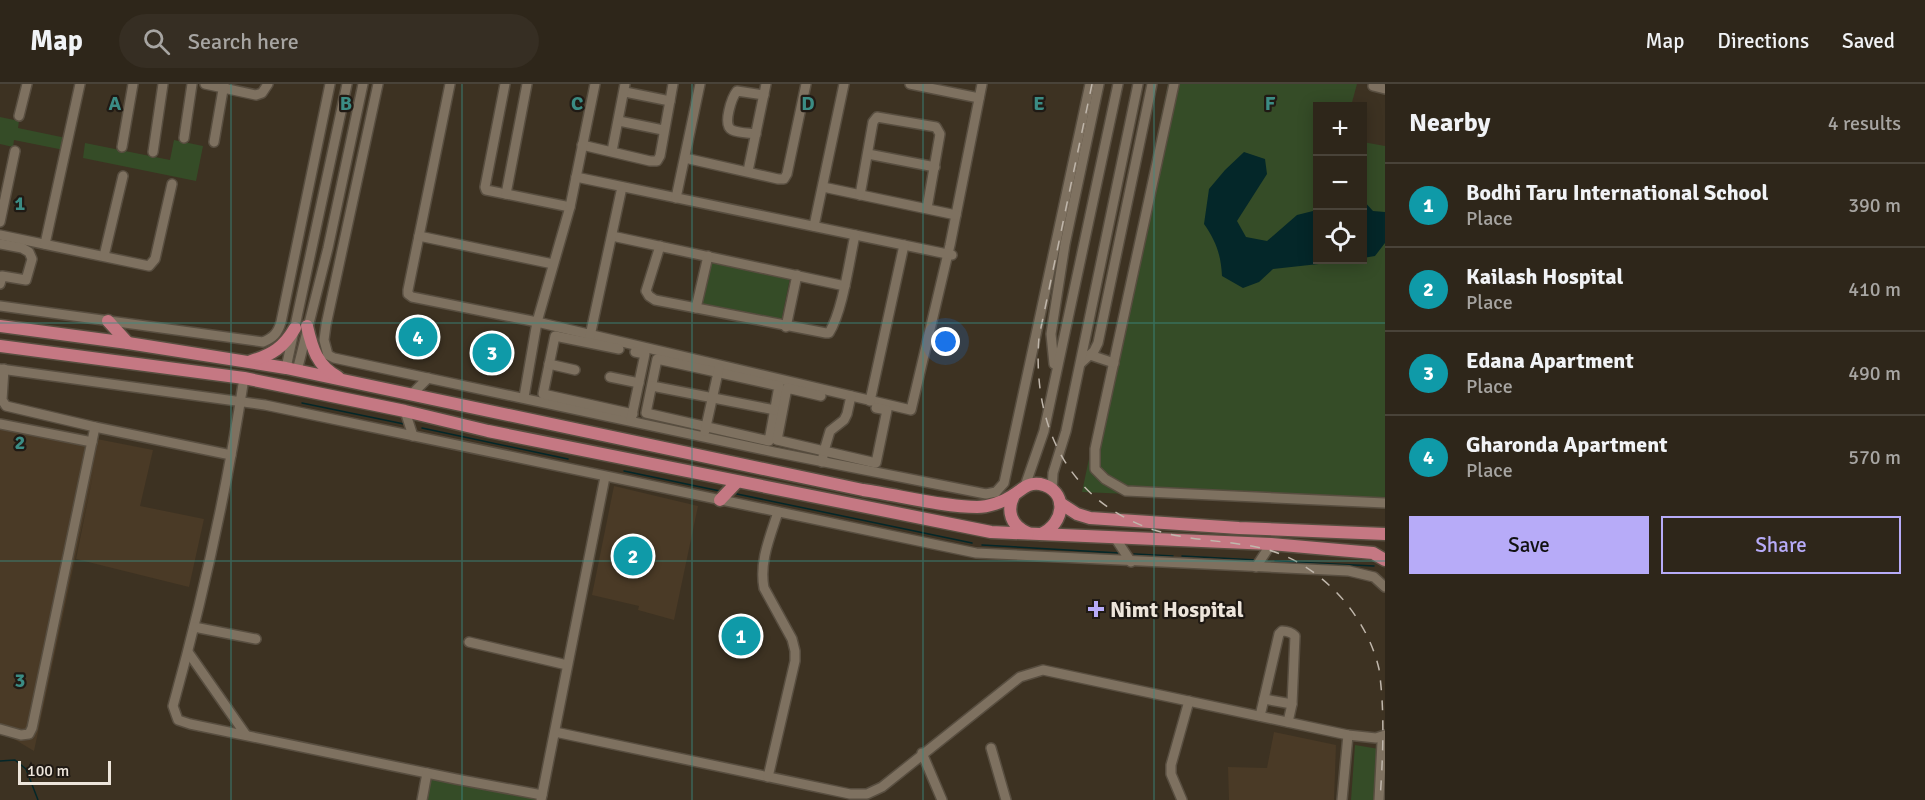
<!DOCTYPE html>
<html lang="en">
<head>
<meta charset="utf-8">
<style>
  body { margin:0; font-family:Signika,sans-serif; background:#362e23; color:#f1f3f6 }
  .controls { position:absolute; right:18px; top:18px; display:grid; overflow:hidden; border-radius:0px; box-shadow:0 3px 15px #0003 }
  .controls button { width:54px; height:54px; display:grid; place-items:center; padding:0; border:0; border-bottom:2px solid #494339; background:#2e261a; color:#f1f3f6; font:30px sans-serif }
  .scale { position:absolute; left:18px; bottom:15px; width:93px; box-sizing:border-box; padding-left:6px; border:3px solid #ede5db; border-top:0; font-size:16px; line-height:21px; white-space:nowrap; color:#ede5db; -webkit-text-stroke:4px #201a14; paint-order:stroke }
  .you { position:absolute; left:946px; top:258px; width:21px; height:21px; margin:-15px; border:4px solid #fff; border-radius:50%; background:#1a73e8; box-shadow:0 0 0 9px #1a73e833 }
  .badge { display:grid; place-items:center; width:39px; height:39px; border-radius:50%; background:#b7abf8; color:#fff; font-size:20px; font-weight:700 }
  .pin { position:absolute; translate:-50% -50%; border:3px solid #fff; box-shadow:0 2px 6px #0006 }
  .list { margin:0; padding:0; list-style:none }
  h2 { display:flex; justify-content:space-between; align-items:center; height:78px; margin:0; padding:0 24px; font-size:26px }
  h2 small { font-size:20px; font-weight:400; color:#a7a5a2 }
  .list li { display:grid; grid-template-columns:39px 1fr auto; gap:18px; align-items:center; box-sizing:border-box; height:84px; padding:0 24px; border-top:2px solid #494339 }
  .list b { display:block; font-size:22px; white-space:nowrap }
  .list p { margin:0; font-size:20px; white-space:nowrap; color:#a7a5a2 }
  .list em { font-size:20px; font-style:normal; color:#a7a5a2 }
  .actions { display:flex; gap:12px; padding:18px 24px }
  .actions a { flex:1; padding:14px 0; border:2px solid #b7abf8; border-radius:0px; text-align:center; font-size:21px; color:#b7abf8 }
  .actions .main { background:#b7abf8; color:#111 }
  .icon { flex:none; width:33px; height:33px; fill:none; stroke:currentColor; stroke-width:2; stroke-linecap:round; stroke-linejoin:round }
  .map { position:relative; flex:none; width:1385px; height:716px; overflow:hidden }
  header { display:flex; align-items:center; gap:36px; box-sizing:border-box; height:84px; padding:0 30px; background:#2e261a; border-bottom:2px solid #494339 }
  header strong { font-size:28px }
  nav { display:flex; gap:33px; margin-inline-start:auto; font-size:21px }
  .search { width:420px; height:54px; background:#362e23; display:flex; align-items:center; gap:15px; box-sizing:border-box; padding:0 21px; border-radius:33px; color:#a7a5a2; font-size:22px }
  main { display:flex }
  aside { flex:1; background:#2e261a }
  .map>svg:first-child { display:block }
  .built { fill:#4a3a26 }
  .green { fill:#354c27 }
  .water { fill:#042729 }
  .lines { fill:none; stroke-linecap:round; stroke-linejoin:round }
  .stream { stroke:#042729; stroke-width:1.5 }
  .minor-casing { stroke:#584e40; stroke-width:12 }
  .major-casing { stroke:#584e40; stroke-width:15 }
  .minor { stroke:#7e7160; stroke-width:9 }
  .major { stroke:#c57883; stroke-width:12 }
  .rail { stroke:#c0b7ac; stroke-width:1.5; stroke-dasharray:10 10; stroke-linecap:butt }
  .grid { fill:none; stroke:#3b8c84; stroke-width:1.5; stroke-opacity:0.55 }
  .poi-dot { fill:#b7abf8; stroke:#201a14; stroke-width:2 }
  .labels { text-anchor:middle; stroke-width:4.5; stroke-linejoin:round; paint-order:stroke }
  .poi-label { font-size:22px; font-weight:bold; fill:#ede5db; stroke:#201a14; text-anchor:start }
  .grid-label { font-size:20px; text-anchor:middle; font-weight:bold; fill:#3b8c84; stroke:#201a14; stroke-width:4.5; stroke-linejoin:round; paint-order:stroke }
</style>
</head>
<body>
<header>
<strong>Map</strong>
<div class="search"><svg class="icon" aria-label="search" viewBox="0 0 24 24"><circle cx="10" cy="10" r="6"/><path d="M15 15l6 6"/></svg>Search here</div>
<nav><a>Map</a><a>Directions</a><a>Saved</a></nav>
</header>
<main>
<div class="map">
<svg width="1385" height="716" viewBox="0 0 1385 716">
  <rect width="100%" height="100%" fill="#3d3222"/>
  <!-- built -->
  <g class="built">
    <polygon points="0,336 153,366 140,422 204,435 189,503 76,475 94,386 34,667 4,649 0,649"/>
    <polygon points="614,402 698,422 674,536 638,526 639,522 592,511"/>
    <polygon points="1274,648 1336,661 1334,716 1229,716 1228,683 1267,684"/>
  </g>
  <!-- green -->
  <g class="green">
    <polygon points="1168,0 1357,0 1351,22 1318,22 1318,176 1362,176 1363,58 1385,62 1385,421 1082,408"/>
    <polygon points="0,33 19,37 18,44 66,54 64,66 14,56 13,63 0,60"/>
    <polygon points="174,56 203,62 196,97 83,74 85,59 170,76"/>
    <polygon points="711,176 790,194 781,238 700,222"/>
    <polygon points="1355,661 1385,666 1385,716 1351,716"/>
    <polygon points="427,689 542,711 541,716 422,716"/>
  </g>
  <!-- water -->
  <g class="water">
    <path d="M1244 68 1265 75 1267 90 1237 137 1246 153 1267 157 1297 131 1317 126 1318 176H1355L1273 185 1259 198 1243 204 1222 192C1221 171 1216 157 1204 140L1209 105 1225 86Z"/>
    <polygon points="1363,116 1373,127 1385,128 1385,159 1375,172 1363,174"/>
  </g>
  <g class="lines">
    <!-- stream -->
    <g class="stream">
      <polyline points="302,319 404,340"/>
      <polyline points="422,344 568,375"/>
      <polyline points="624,387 720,407"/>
      <polyline points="737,410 972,459"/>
      <polyline points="982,461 1119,469"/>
      <polyline points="1134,470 1173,472"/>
      <polyline points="1182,472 1256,476"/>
      <polyline points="1275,477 1374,482"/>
      <polyline points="0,677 15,676 26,685 38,716"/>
    </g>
    <defs>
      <g id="minor">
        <polyline points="205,0 256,11 262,9 268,0"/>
        <polyline points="378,0 326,241 324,256 328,271 334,274 774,368 986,410 996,408 1004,399 1090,0"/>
        <polyline points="450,0 408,206 408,210 412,213 537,238 911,326 950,161 982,0"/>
        <polyline points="505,0 485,103 486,106 570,123"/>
        <polyline points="910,0 979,14"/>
        <polyline points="1174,0 1095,365 1095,385 1105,395 1126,407 1385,419"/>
        <polyline points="1373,2 1385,5"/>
        <polyline points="625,8 670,17"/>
        <polyline points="19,32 27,0"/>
        <polyline points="619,37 663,46"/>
        <path d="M756 50C749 49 738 49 732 46 722 41 732 13 737 7L764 11"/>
        <polyline points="184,54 192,0"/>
        <polyline points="214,58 224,0"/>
        <polyline points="582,61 650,77 657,77 660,72 673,0"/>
        <polyline points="122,63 133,0"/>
        <polyline points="612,67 625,0"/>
        <polyline points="153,68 163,0"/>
        <polyline points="868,70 935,83"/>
        <polyline points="685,74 778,95 784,95 787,90 806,0"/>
        <polyline points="748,87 766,0"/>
        <polyline points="576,93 952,171"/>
        <polyline points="823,103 956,131"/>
        <polyline points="506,110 527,0"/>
        <polyline points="860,111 873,38 877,33 936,43 940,50 927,124"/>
        <polyline points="676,114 700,0"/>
        <polyline points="0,138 15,67"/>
        <polyline points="814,142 844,0"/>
        <polyline points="0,151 149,182 155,175 172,100"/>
        <polyline points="419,152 553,180"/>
        <polyline points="612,152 845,202"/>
        <polyline points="0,160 22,164 29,168 32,175 26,196 2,192 0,200"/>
        <polyline points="45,160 80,0"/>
        <path d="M660 162 646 207 649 212 655 216 826 249H829C843 226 849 178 855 151"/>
        <polyline points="104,172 123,92"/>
        <path d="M0 222 263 258C273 254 278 249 281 238L330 0"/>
        <polyline points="696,224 708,172"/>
        <polyline points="786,243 797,191"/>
        <polyline points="590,252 622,103"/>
        <polyline points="619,265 555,252 543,310 633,330"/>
        <polyline points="1090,271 1114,279"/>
        <polygon points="657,275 779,302 769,357 646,329"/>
        <polyline points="1081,279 1094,267 1098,259 1152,0"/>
        <polyline points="549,280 575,286"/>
        <polyline points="1054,280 1051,250 1065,160 1099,0"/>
        <polyline points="286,284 347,0"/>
        <polyline points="0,285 265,321 976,469 1349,487 1374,493 1385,503"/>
        <polyline points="4,285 2,316 6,322 95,343 231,371"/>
        <polyline points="297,287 328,164 363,0"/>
        <polyline points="610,293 639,299"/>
        <path d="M244 294C227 405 203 514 173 622L178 636 190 640 456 695 542 711"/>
        <polyline points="652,302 775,326"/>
        <polyline points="412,310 428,294"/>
        <polyline points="821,312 787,304 777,356 824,367 822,378"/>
        <polyline points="851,312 847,330 844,336 830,347 824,367 876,379 887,326 876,324"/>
        <polyline points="524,313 537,238 570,123 595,0"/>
        <polyline points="870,317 904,161"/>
        <polyline points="405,327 413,352"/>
        <polyline points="631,336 645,270 635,268"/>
        <polyline points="0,340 92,358"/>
        <polyline points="705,347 719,284"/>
        <polyline points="1025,402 1044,347 1118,0"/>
        <polyline points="1052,406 1053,389 1066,347 1138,0"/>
        <polyline points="1114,452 1131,478"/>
        <polyline points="1256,483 1271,460"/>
        <polyline points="194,543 256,555"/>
        <polyline points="469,558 567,581"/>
        <polyline points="188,568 246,651"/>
        <polyline points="1264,615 1292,620"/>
        <path d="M1260 632 1279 550 1282 547C1287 547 1291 548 1295 552L1292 620 1288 638"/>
        <polyline points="0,645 21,651 29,650 32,644 95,343"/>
        <polyline points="555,648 850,710 867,710 882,703 1020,593 1043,586 1348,651 1376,654 1385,651"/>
        <polyline points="991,664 1006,716"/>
        <polyline points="922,669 942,716"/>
        <path d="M768 693 795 577V567L792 555 764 504C759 478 770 453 778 428"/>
        <polyline points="422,716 427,689"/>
        <polyline points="541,716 605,393"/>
        <polyline points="1182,716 1171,690 1171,681 1189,617"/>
        <polyline points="1342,716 1348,651"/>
        <polyline points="1379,716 1382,658"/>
      </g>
      <g id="major">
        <polyline points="108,237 128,259"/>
        <path d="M0 242 128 259 286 284 863 406C898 411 943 423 977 423 988 423 1003 418 1012 412 1022 406 1027 398 1040 400 1069 406 1065 440 1041 450"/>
        <path d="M307 242C312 264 317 282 338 293"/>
        <polyline points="0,262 244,294 405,327 488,347 991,448 1271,460 1373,469 1385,476"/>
        <path d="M251 277C272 271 284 263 295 244"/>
        <path d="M1014 411C1006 427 1011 442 1028 449"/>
        <polyline points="720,416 737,398"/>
        <polyline points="1060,419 1077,430 1090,434 1239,444 1385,450"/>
      </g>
    </defs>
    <!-- minor casing -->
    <use href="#minor" class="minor-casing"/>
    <!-- major casing -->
    <use href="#major" class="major-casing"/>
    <!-- minor -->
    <use href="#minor" class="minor"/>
    <!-- major -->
    <use href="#major" class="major"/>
    <!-- rail -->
    <path class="rail" d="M1092 0 1039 253C1032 340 1067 417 1154 446 1189 457 1226 456 1261 464 1318 477 1366 529 1379 585 1385 627 1383 673 1380 716"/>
  </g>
  <!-- grid -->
  <path class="grid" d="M231 0V716M462 0V716M692 0V716M923 0V716M1154 0V716M0 239H1385M0 477H1385"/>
  <!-- markers -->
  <path class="poi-dot" d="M1093 516h6v6h6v6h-6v6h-6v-6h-6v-6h6z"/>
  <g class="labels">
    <!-- poi labels -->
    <g class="poi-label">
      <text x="1110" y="533">Nimt Hospital</text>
    </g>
  </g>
  <g class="grid-label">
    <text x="115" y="26">A</text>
    <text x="346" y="26">B</text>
    <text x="577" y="26">C</text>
    <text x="808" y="26">D</text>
    <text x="1039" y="26">E</text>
    <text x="1270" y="26">F</text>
    <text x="20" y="126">1</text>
    <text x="20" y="365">2</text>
    <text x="20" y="603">3</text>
  </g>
</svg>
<div class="controls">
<button>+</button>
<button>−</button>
<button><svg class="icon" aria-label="locate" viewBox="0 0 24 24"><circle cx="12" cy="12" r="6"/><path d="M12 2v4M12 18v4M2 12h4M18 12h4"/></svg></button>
</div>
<div class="scale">100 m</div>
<div class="you"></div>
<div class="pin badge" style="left:741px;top:552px;background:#0f9aa8">1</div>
<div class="pin badge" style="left:633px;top:472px;background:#0f9aa8">2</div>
<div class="pin badge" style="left:492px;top:269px;background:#0f9aa8">3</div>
<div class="pin badge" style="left:418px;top:253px;background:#0f9aa8">4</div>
</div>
<aside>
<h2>Nearby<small>4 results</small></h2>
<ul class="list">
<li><span class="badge" style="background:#0f9aa8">1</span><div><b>Bodhi Taru International School</b><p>Place</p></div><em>390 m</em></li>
<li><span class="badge" style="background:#0f9aa8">2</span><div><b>Kailash Hospital</b><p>Place</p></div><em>410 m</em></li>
<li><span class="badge" style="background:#0f9aa8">3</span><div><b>Edana Apartment</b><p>Place</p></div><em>490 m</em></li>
<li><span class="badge" style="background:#0f9aa8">4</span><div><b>Gharonda Apartment</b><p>Place</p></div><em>570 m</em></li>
</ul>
<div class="actions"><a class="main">Save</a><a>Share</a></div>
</aside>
</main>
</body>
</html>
